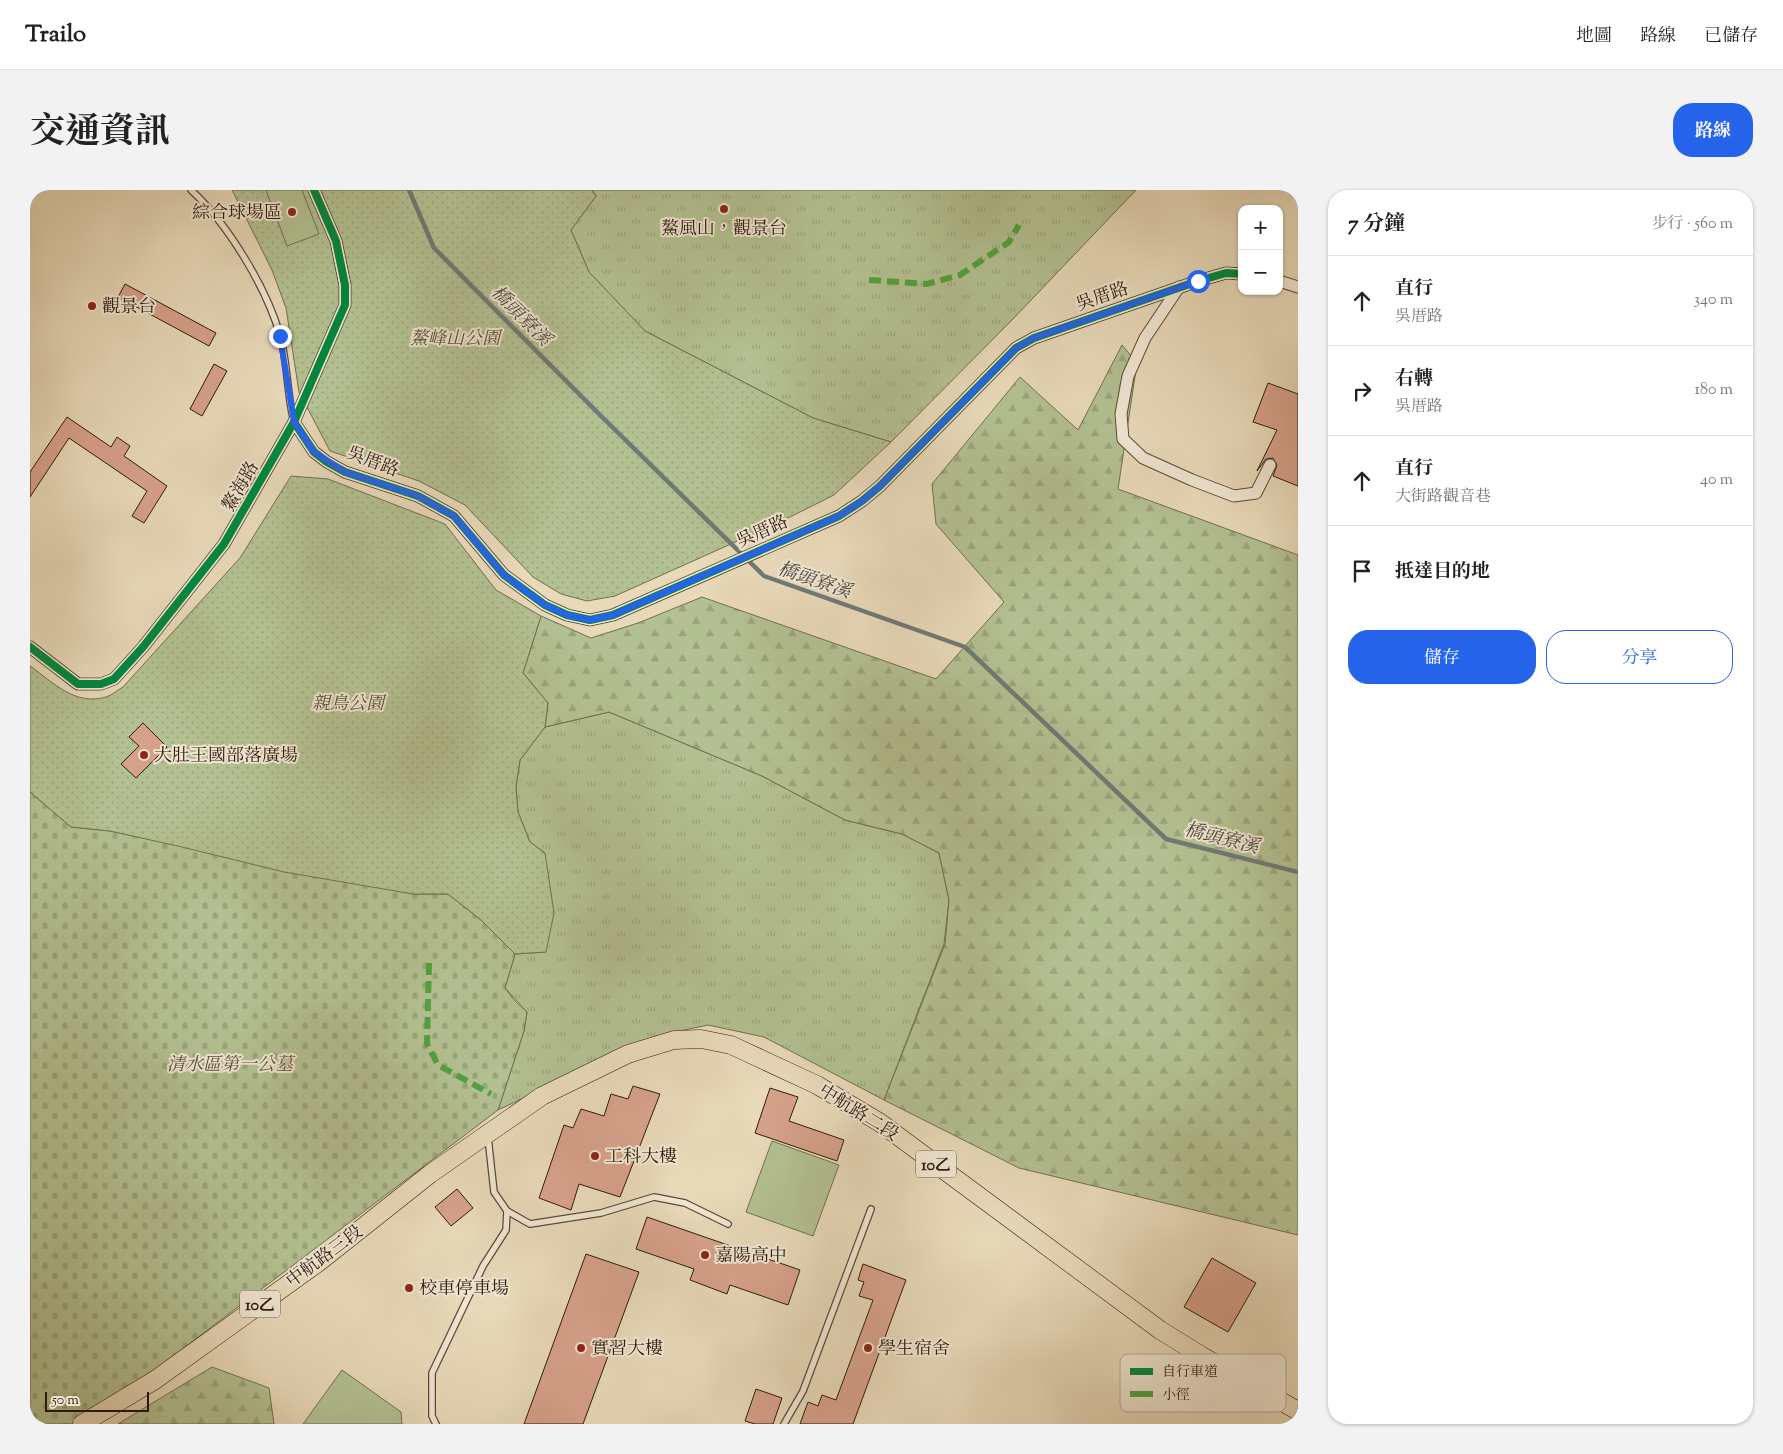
<!DOCTYPE html>
<html lang="zh-TW">
<head>
<meta charset="utf-8">
<style>
  body { margin:0; font-family:"Sorts Mill Goudy","Noto Serif TC",serif; background:#f2f2f2; color:#222 }
  .controls { position:absolute; right:15px; top:15px; display:grid; overflow:hidden; border-radius:10px; box-shadow:0 1px 4px #0004 }
  .controls button { width:45px; height:45px; display:grid; place-items:center; padding:0; border:0; border-bottom:1px solid #e0e0e0; background:#fff; color:#222; font:25px sans-serif }
  .scale { position:absolute; left:15px; bottom:12px; width:104px; box-sizing:border-box; padding-left:5px; border:2px solid #2f1b0d; border-top:0; font-size:14px; line-height:18px; white-space:nowrap; color:#2f1b0d; -webkit-text-stroke:4px #f0e6d2; paint-order:stroke }
  .stop { position:absolute; width:15px; height:15px; margin:-11px; border:4px solid #2563eb; border-radius:50%; background:#fff }
  .stop.end { background:#2563eb; border-color:#fff; box-shadow:0 1px 5px #0008 }
  .list { margin:0; padding:0; list-style:none }
  h2 { display:flex; justify-content:space-between; align-items:center; height:65px; margin:0; padding:0 20px; font-size:21px }
  h2 small { font-size:16px; font-weight:400; color:#767676 }
  .list li { display:grid; grid-template-columns:32px 1fr auto; gap:15px; align-items:center; box-sizing:border-box; height:90px; padding:0 20px; border-top:1px solid #e0e0e0 }
  .list b { display:block; font-size:19px; white-space:nowrap }
  .list p { margin:0; font-size:16px; white-space:nowrap; color:#767676 }
  .list em { font-size:16px; font-style:normal; color:#767676 }
  .actions { display:flex; gap:10px; padding:15px 20px }
  .actions a { flex:1; padding:11px 0; border:1px solid #2563eb; border-radius:20px; text-align:center; font-size:18px; color:#2563eb }
  .actions .main { background:#2563eb; color:#fff }
  .icon { flex:none; width:28px; height:28px; fill:none; stroke:currentColor; stroke-width:2; stroke-linecap:round; stroke-linejoin:round }
  .map { position:relative; flex:none; width:1268px; height:1234px; overflow:hidden; border-radius:20px }
  header { display:flex; align-items:center; gap:30px; box-sizing:border-box; height:70px; padding:0 25px; background:#fff; border-bottom:1px solid #e0e0e0 }
  header strong { font-size:24px }
  nav { display:flex; gap:28px; margin-inline-start:auto; font-size:18px }
  .intro { display:flex; align-items:center; justify-content:space-between; box-sizing:border-box; height:120px; padding:0 30px }
  h1 { margin:0; font-size:35px }
  .button { padding:12px 22px; border-radius:20px; background:#2563eb; color:#fff; font-size:18px; font-weight:700 }
  main { display:flex; gap:30px; padding:0 30px }
  aside { flex:1; background:#fff; border-radius:20px; box-shadow:0 1px 4px #0004 }
  .map>svg:first-child { display:block }
  .grass { fill:url(#grass-tufts); stroke:#716e4f }
  .forest { fill:url(#forest-firs); stroke:#716e4f }
  .cemetery { fill:url(#cemetery-stones); stroke:#716e4f }
  .park { fill:url(#park-dots); stroke:#716e4f }
  .garden { fill:#b3c091; stroke:#716e4f }
  .lines { fill:none; stroke-linecap:round; stroke-linejoin:round }
  .stream { stroke:#707975; stroke-width:4.5 }
  .building { fill:#d6a18a; stroke:#2f1b0d }
  .lane-casing { stroke:#5d4a38; stroke-width:8 }
  .street-casing { stroke:#5d4a38; stroke-width:13 }
  .primary-casing { stroke:#2f1b0d; stroke-width:19 }
  .lane { stroke:#f0e6d2; stroke-width:5.5 }
  .street { stroke:#f0e6d2; stroke-width:11 }
  .primary { stroke:#e8d9b9; stroke-width:18 }
  .quiet { stroke:#52a13e; stroke-width:6; stroke-dasharray:12 6; stroke-linecap:butt }
  .cycleway-casing { stroke:#f0e6d2; stroke-width:11 }
  .cycleway { stroke:#00873e; stroke-width:8 }
  .route { stroke:#2563eb; stroke-width:6 }
  .poi-dot { fill:#8f2418; stroke:#f0e6d2; stroke-width:2 }
  .labels { text-anchor:middle; stroke-width:4; stroke-linejoin:round; paint-order:stroke }
  .shield { fill:#f0e6d2; stroke:#695848; stroke-width:1 }
  .shield-label { font-size:16px; font-weight:bold; fill:#2f1b0d }
  .poi-label { font-size:18px; fill:#2f1b0d; stroke:#f0e6d2; text-anchor:start }
  .street-label { font-size:18px; fill:#2f1b0d; stroke:#f0e6d2 }
  .park-label { font-size:18px; font-style:italic; fill:#574d35; stroke:#f0e6d2 }
  .water-label { font-size:19px; font-style:italic; fill:#504a41; stroke:#f0e6d2 }
  .key { fill:#f0e6d2; stroke:#b6a997; stroke-width:1 }
  .key-label { font-size:14px; fill:#2f1b0d }
</style>
</head>
<body>
<header>
<strong>Trailo</strong>
<nav><a>地圖</a><a>路線</a><a>已儲存</a></nav>
</header>
<div class="intro"><h1>交通資訊</h1><a class="button">路線</a></div>
<main>
<div class="map">
<svg width="1268" height="1234" viewBox="0 0 1268 1234">
  <defs>
    <pattern id="grass-tufts" width="24" height="20" patternUnits="userSpaceOnUse" patternTransform="scale(1.25)"><rect width="24" height="20" fill="#b3c091"/><path d="M3 7l-1-3M5 7V3M7 7l1-3M15 17l-1-3M17 17v-4M19 17l1-3" fill="none" stroke="#9aa47c"/></pattern>
    <pattern id="forest-firs" width="22" height="20" patternUnits="userSpaceOnUse" patternTransform="scale(1.25)"><rect width="22" height="20" fill="#b3c091"/><path d="M5 1l3.5 6h-7zM16 11l3.5 6h-7z" fill="#9aa47c"/></pattern>
    <pattern id="cemetery-stones" width="16" height="16" patternUnits="userSpaceOnUse" patternTransform="scale(1.25)"><rect width="16" height="16" fill="#b3c091"/><path d="M2 7V4a2 2 0 0 1 4 0v3zM10 15v-3a2 2 0 0 1 4 0v3z" fill="#9aa47c"/></pattern>
    <pattern id="park-dots" width="8" height="8" patternUnits="userSpaceOnUse" patternTransform="scale(1.25)"><rect width="8" height="8" fill="#b3c091"/><path d="M2 2h.1M6 6h.1" fill="none" stroke="#9aa47c" stroke-width="1.8" stroke-linecap="round"/></pattern>
  </defs>
  <rect width="100%" height="100%" fill="#e8d9b9"/>
  <filter id="stains"><feTurbulence type="fractalNoise" baseFrequency=".004" numOctaves="4"/><feColorMatrix values="0 0 0 0 .2 0 0 0 0 .09 0 0 0 0 .02 0 0 0 .5 -.17"/></filter>
  <radialGradient id="worn" r=".72"><stop offset=".6" stop-color="#630" stop-opacity="0"/><stop offset="1" stop-color="#630" stop-opacity=".3"/></radialGradient>
  <!-- grass -->
  <g class="grass">
    <polygon points="562,0 1106,0 983,129 861,252 783,228 615,141 559,82 541,40 566,6"/>
    <polygon points="579,522 732,586 815,630 872,644 909,663 919,710 914,754 854,910 734,847 678,835 626,846 468,920 494,841 497,822 475,798 485,764 516,762 515,663 500,652 488,622 486,597 490,570 515,537"/>
  </g>
  <!-- forest -->
  <g class="forest">
    <polygon points="1092,155 1107,173 1088,299 1268,365 1268,1045 989,978 854,910 915,754 919,710 909,663 872,644 815,630 732,586 579,522 515,537 518,513 493,483 511,426 561,448 608,433 672,407 906,489 974,412 906,334 902,294 990,187 1048,240"/>
    <polygon points="182,1177 239,1198 244,1234 88,1234"/>
  </g>
  <!-- cemetery -->
  <polygon class="cemetery" points="0,602 41,637 80,641 383,704 418,704 451,730 485,764 475,798 484,810 497,822 494,841 468,920 68,1223 49,1234 0,1234"/>
  <!-- park -->
  <g class="park">
    <polygon points="202,0 562,0 566,6 541,40 559,82 615,141 783,228 861,252 804,305 750,332 585,406 557,411 531,404 503,387 435,315 389,291 300,261 269,202 256,118 242,80"/>
    <path d="M261 286 298 289 415 334 466 400 511 426 493 483 518 513 515 537 490 570 486 597 488 622 500 652 515 663 524 723 516 762 485 764 451 730 418 704H383L254 682 152 657 80 641 41 637 0 602V476C24 493 45 516 76 507 82 505 88 500 93 497L210 368Z"/>
  </g>
  <!-- garden -->
  <g class="garden">
    <polygon points="236,0 272,0 289,44 257,56"/>
    <polygon points="742,951 809,975 783,1046 716,1022"/>
    <polygon points="312,1180 371,1222 372,1234 273,1234"/>
  </g>
  <g class="lines">
    <!-- stream -->
    <polyline class="stream" points="379,0 404,58 570,225 734,386 935,457 1136,649 1268,682"/>
  </g>
  <!-- building -->
  <g class="building">
    <polygon points="95,94 186,143 179,156 88,107"/>
    <polygon points="184,174 197,181 172,226 160,219"/>
    <polygon points="1238,193 1268,204 1268,296 1243,286 1247,275 1243,268 1236,269 1227,281 1247,240 1223,232"/>
    <polygon points="37,227 81,257 87,247 100,256 94,266 137,296 114,333 102,326 117,301 39,248 0,307 0,282"/>
    <polygon points="113,533 137,557 106,588 91,574 109,556 99,547"/>
    <polygon points="603,896 630,904 590,1007 549,994 541,1020 509,1008 534,935 543,938 551,919 574,926 581,904 598,909"/>
    <polygon points="740,898 768,907 759,931 814,950 807,971 725,943"/>
    <polygon points="427,999 443,1018 421,1036 405,1017"/>
    <polygon points="617,1027 770,1080 758,1115 700,1095 697,1104 660,1090 664,1079 606,1059"/>
    <polygon points="556,1064 609,1082 553,1234 494,1234"/>
    <polygon points="1182,1068 1226,1093 1198,1142 1154,1117"/>
    <polygon points="833,1074 876,1090 823,1234 770,1234 778,1212 788,1216 792,1205 806,1210 843,1110 829,1106 834,1092 828,1090"/>
    <polygon points="726,1199 752,1208 743,1234 725,1234 715,1231"/>
  </g>
  <g class="lines">
    <defs>
      <g id="lane">
        <path d="M161 0C198 34 236 97 250 145 257 170 257 201 263 228"/>
        <polyline points="477,1021 500,1034 571,1023 624,1007 655,1013 698,1034"/>
        <polyline points="406,1234 402,1226 402,1183 453,1076 476,1040 477,1021 464,1002 458,947"/>
        <polyline points="754,1234 773,1201 841,1019"/>
      </g>
      <g id="street">
        <polyline points="1249,91 1268,97"/>
        <polyline points="1149,97 1115,148 1098,186 1091,224 1093,249 1113,268 1162,290 1204,306 1226,303 1240,275"/>
        <polyline points="264,232 284,262 297,272 315,282 388,306 424,326 474,385 515,415 537,425 560,430 583,425 809,326 832,311 850,296 986,158 1004,148 1168,91 1196,83 1212,84"/>
        <polyline points="0,457 48,494 71,494 84,489 113,457 194,354 264,232 315,115 315,95 306,51 284,0"/>
      </g>
      <polyline id="primary" points="52,1234 125,1190 289,1072 400,984 512,906 598,864 644,850 671,849 701,855 787,895 849,932 1130,1140 1172,1166 1268,1221"/>
    </defs>
    <!-- lane casing -->
    <use href="#lane" class="lane-casing"/>
    <!-- street casing -->
    <use href="#street" class="street-casing"/>
    <!-- primary casing -->
    <use href="#primary" class="primary-casing"/>
    <!-- lane -->
    <use href="#lane" class="lane"/>
    <!-- street -->
    <use href="#street" class="street"/>
    <!-- primary -->
    <use href="#primary" class="primary"/>
    <!-- quiet -->
    <g class="quiet">
      <polyline points="839,90 897,94 930,85 979,52 989,35"/>
      <polyline points="399,773 397,854 408,875 461,904"/>
    </g>
    <defs>
      <g id="cycleway">
        <polyline points="264,232 284,262 297,272 315,282 388,306 424,326 474,385 515,415 537,425 560,430 583,425 809,326 832,311 850,296 986,158 1004,148 1168,91 1196,83 1212,84"/>
        <polyline points="0,457 48,494 71,494 84,489 113,457 194,354 264,232 315,115 315,95 306,51 284,0"/>
      </g>
    </defs>
    <!-- cycleway casing -->
    <use href="#cycleway" class="cycleway-casing"/>
    <!-- cycleway -->
    <use href="#cycleway" class="cycleway"/>
  </g>
  <g class="lines">
    <!-- route -->
    <polyline class="route" points="250,146 264,232 284,262 315,282 388,306 424,326 474,385 515,415 537,425 560,430 583,425 809,326 832,311 850,296 986,158 1004,148 1168,91"/>
  </g>
  <!-- markers -->
  <g class="poi-dot">
    <circle cx="694" cy="19" r="5"/>
    <circle cx="262" cy="22" r="5"/>
    <circle cx="62" cy="116" r="5"/>
    <circle cx="114" cy="565" r="5"/>
    <circle cx="565" cy="966" r="5"/>
    <circle cx="675" cy="1065" r="5"/>
    <circle cx="379" cy="1098" r="5"/>
    <circle cx="551" cy="1158" r="5"/>
    <circle cx="838" cy="1158" r="5"/>
  </g>
  <g class="labels">
    <!-- shield labels -->
    <g class="shield">
      <rect x="886" y="960.5" width="40" height="27" rx="4"/>
      <rect x="210" y="1100.5" width="40" height="27" rx="4"/>
    </g>
    <g class="shield-label">
      <text x="906" y="980">10乙</text>
      <text x="230" y="1120">10乙</text>
    </g>
    <!-- poi labels -->
    <g class="poi-label">
      <text x="252" y="28" text-anchor="end">綜合球場區</text>
      <text x="694" y="44" text-anchor="middle">鰲風山，觀景台</text>
      <text x="72" y="122">觀景台</text>
      <text x="124" y="571">大肚王國部落廣場</text>
      <text x="575" y="972">工科大樓</text>
      <text x="685" y="1071">嘉陽高中</text>
      <text x="389" y="1104">校車停車場</text>
      <text x="561" y="1164">實習大樓</text>
      <text x="848" y="1164">學生宿舍</text>
    </g>
    <!-- street labels -->
    <g class="street-label">
      <text transform="translate(1072 106) rotate(-19)" y="6">吳厝路</text>
      <text transform="translate(343 271) rotate(21)" y="6">吳厝路</text>
      <text transform="translate(210 296) rotate(-60)" y="6">鰲海路</text>
      <text transform="translate(732 341) rotate(-24)" y="6">吳厝路</text>
      <text transform="translate(829 922) rotate(32)" y="6">中航路二段</text>
      <text transform="translate(294 1066) rotate(-37)" y="6">中航路三段</text>
    </g>
    <!-- park labels -->
    <g class="park-label">
      <text x="425" y="154">鰲峰山公園</text>
      <text x="318" y="519">親鳥公園</text>
      <text x="200" y="880">清水區第一公墓</text>
    </g>
    <!-- water labels -->
    <g class="water-label">
      <text transform="translate(492 125) rotate(45)" y="7">橋頭寮溪</text>
      <text transform="translate(785 389) rotate(19)" y="7">橋頭寮溪</text>
      <text transform="translate(1192 647) rotate(14)" y="7">橋頭寮溪</text>
    </g>
  </g>
  <!-- legend -->
  <rect x="1090" y="1164" width="166" height="58" rx="8" class="key"/>
  <rect x="1100" y="1178" width="23" height="7" fill="#00873e"/>
  <rect x="1100" y="1201" width="23" height="6" fill="#52a13e"/>
  <g class="key-label">
    <text x="1132" y="1186">自行車道</text>
    <text x="1132" y="1209">小徑</text>
  </g>
  <rect width="100%" height="100%" filter="url(#stains)"/>
  <rect width="100%" height="100%" fill="url(#worn)"/>
</svg>
<div class="controls">
<button>+</button>
<button>−</button>
</div>
<div class="scale">50 m</div>
<div class="stop" style="left:1168px;top:91px"></div>
<div class="stop end" style="left:250px;top:146px"></div>
</div>
<aside>
<h2>7 分鐘<small>步行 · 560 m</small></h2>
<ul class="list">
<li><svg class="icon" aria-label="ahead" viewBox="0 0 24 24"><path d="M12 20V5M6 11l6-6 6 6"/></svg><div><b>直行</b><p>吳厝路</p></div><em>340 m</em></li>
<li><svg class="icon" aria-label="right" viewBox="0 0 24 24"><path d="M7 20v-9h11M14 6l5 5-5 5"/></svg><div><b>右轉</b><p>吳厝路</p></div><em>180 m</em></li>
<li><svg class="icon" aria-label="ahead" viewBox="0 0 24 24"><path d="M12 20V5M6 11l6-6 6 6"/></svg><div><b>直行</b><p>大街路觀音巷</p></div><em>40 m</em></li>
<li><svg class="icon" aria-label="arrive" viewBox="0 0 24 24"><path d="M6 21V4h12l-3 4 3 4H6"/></svg><div><b>抵達目的地</b></div></li>
</ul>
<div class="actions"><a class="main">儲存</a><a>分享</a></div>
</aside>
</main>
</body>
</html>
